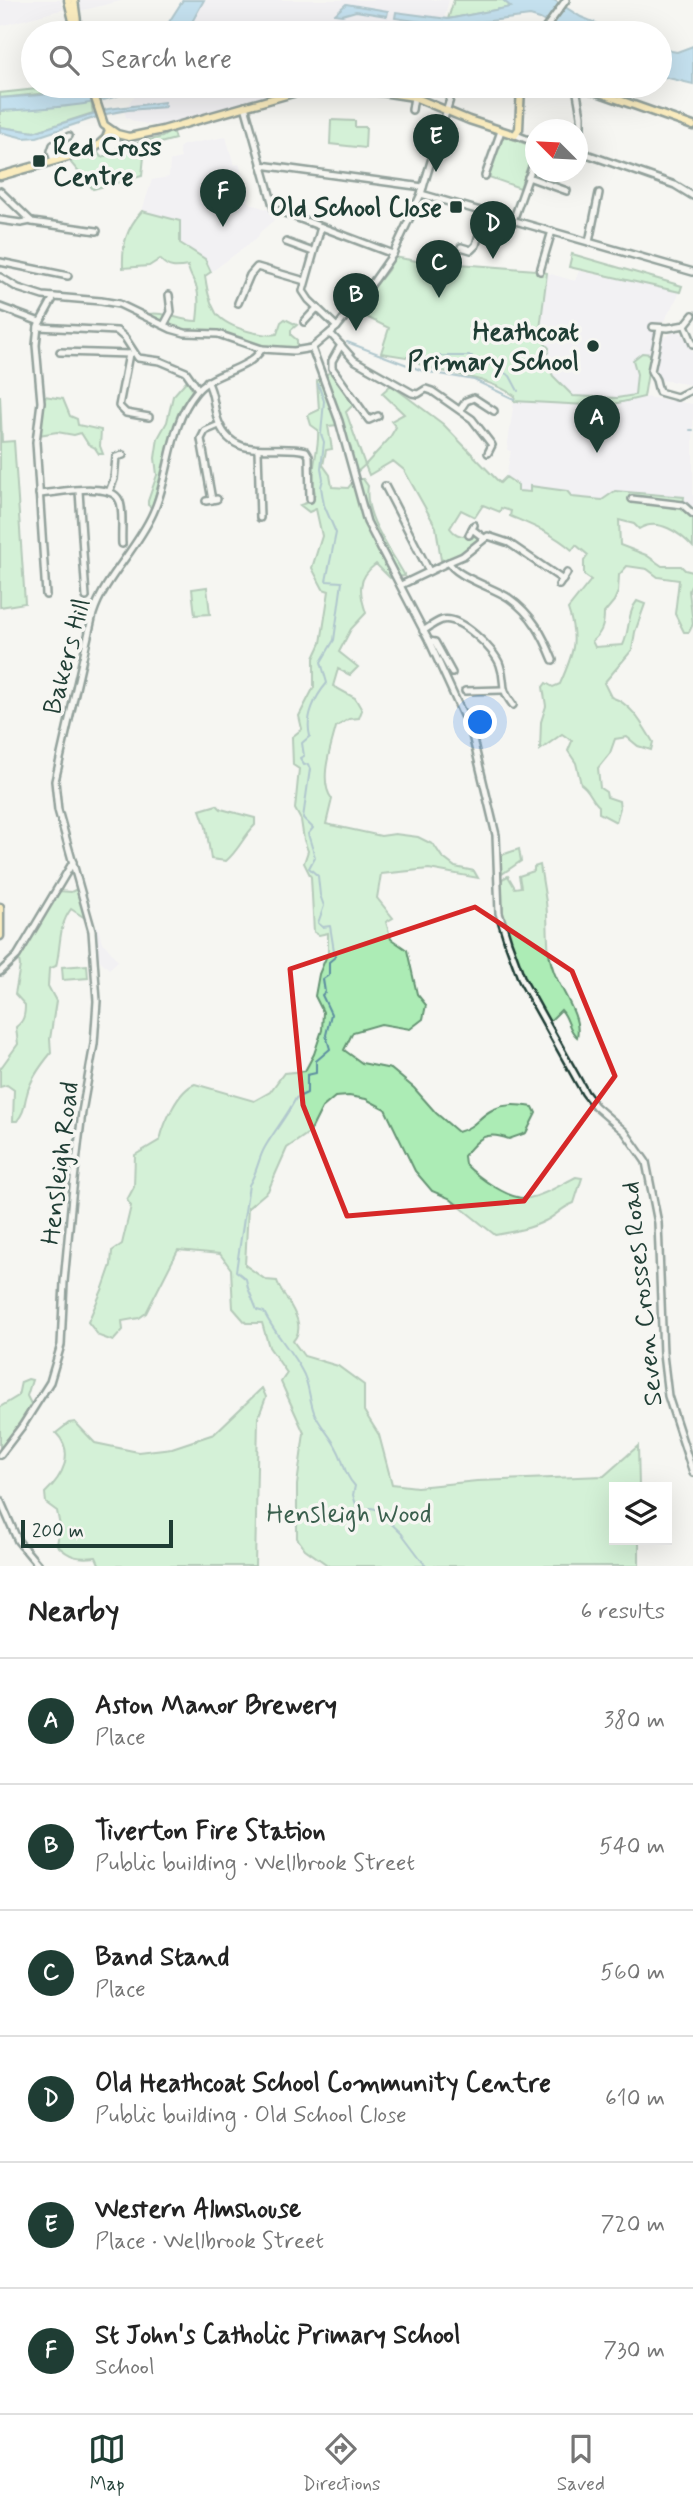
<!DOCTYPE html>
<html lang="en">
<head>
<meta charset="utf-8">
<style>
  body { margin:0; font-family:Mynerve,sans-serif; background:#f6f6f6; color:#222 }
  .controls { position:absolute; right:21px; bottom:21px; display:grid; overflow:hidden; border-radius:0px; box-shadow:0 7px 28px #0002 }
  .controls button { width:63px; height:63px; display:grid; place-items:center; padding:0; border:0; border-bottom:2px solid #e0e0e0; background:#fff; color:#222; font:35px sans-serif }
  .compass { position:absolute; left:525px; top:119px; width:63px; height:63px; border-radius:50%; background:#fff; box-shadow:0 7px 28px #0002; rotate:294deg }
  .scale { position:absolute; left:21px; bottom:18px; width:152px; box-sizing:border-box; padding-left:7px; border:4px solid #1f3d34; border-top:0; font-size:19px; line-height:24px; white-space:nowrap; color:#1f3d34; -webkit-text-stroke:5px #f6f6f2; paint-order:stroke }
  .you { position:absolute; left:481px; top:723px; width:24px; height:24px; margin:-18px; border:5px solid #fff; border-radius:50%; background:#1a73e8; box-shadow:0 0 0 10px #1a73e833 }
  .badge { display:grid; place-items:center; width:46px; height:46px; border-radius:50%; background:#1f3d34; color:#fff; font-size:23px; font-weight:700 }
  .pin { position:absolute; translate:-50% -58px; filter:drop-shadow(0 2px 4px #0008) }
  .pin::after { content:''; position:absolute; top:37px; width:24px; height:21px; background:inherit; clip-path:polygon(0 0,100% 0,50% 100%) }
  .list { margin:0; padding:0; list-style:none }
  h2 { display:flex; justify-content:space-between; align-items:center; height:91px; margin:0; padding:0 28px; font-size:30px }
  h2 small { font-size:23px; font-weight:400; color:#767676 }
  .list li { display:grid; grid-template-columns:46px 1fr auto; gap:21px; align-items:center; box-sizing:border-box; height:126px; padding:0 28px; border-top:2px solid #e0e0e0 }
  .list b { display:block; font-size:26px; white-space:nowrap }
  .list p { margin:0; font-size:23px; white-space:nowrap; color:#767676 }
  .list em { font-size:23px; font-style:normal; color:#767676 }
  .icon { flex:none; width:38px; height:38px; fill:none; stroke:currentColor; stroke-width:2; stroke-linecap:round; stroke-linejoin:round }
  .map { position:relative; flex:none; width:693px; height:1566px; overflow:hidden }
  .search { position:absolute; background:#fff; box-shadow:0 7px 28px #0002; left:21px; right:21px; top:21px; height:77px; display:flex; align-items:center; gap:18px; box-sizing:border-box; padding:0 24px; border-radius:38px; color:#767676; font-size:26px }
  .sheet { height:847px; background:#fff }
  nav { display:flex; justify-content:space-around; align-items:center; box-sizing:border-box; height:98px; border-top:2px solid #e0e0e0; background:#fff; font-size:19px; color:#767676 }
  nav a { display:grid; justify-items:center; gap:4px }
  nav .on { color:#1f3d34 }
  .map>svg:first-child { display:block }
  .built { fill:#edeaf4 }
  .green { fill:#acecb5; stroke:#669474; stroke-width:2 }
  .water { fill:#87c6e8; stroke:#5d8fa0; stroke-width:2 }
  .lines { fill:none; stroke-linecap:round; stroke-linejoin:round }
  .stream { stroke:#5d8fa0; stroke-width:2 }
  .minor-casing { stroke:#1f3d34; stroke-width:10 }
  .major-casing { stroke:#1f3d34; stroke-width:11 }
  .minor { stroke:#f6f6f2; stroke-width:5 }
  .major { stroke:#fedf80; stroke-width:6 }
  .marked { fill:none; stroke:#d62828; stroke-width:5; stroke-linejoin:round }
  .poi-dot { fill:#1f3d34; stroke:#f6f6f2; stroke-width:2.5 }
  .labels { text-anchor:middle; stroke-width:7; stroke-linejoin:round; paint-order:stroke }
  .poi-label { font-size:26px; font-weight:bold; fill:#1f3d34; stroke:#f6f6f2; text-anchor:end }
  .street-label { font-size:26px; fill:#1f3d34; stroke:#f6f6f2 }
  .park-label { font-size:26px; fill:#3b604e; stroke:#f6f6f2 }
</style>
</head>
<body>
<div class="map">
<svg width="693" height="1566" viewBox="0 0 693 1566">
  <rect width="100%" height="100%" fill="#f6f6f2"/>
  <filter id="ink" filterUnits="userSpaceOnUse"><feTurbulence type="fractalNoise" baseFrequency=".0143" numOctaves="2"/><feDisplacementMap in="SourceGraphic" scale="14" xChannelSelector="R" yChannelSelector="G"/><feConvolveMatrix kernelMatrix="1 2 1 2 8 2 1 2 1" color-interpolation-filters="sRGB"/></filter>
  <g filter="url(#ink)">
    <!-- built -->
    <g class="built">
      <polygon points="0,0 60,0 64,9 0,26"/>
      <polygon points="78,0 124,0 80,11"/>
      <polygon points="204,0 449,0 444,18 436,18 432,23 430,33 186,33"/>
      <polygon points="142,86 299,86 159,126 136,122 126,117 124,110"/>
      <polygon points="226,137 234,165 239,164 249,197 247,202 271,211 274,220 260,232 257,238 211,272 205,259 180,243 179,221 142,211 152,180 169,177 170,161 181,158 179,148 183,145"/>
      <polygon points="579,271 680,292 664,321 656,326 644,397 693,404 693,514 629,493 615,491 602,500 572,497 530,487 530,492 518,491 518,485 506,477 511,451 507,450 514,401 537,338 547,273 575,281"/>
      <polygon points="677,331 682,333 693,352 693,385 662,380 654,372 662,338"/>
      <polygon points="94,926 98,926 101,940 118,961 109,969 97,957"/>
    </g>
    <!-- green -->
    <g class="green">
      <polygon points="454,0 503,0 511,7 448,19"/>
      <polygon points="65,86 86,86 87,89 0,98 0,93"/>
      <polygon points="91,101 93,113 34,132 0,127 0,111 63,106"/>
      <polygon points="331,120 355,121 355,127 366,127 365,148 330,144"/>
      <polygon points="170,132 173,133 175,139 145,147 142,176 93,189 71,163 71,160 98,153 101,157 116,153 117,148 162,137"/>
      <polygon points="501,135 535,147 520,188 486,176"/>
      <path d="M142 211 180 221V243L205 259 211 272 205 276C207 289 209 301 216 313 225 327 261 337 277 334L281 322 285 319 297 325 291 330V335L297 340V348C272 355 251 340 227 335 214 332 201 334 188 332 173 329 161 321 148 314 165 311 179 321 197 321 198 310 200 300 197 289 195 281 189 275 188 266 176 268 168 269 160 259L149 266 123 268C122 245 126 229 142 211Z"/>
      <polygon points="572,254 682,286 680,292 569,267"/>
      <path d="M394 257 433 264V262L536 270 547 273 539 337 549 348 546 361 553 376 573 396 617 398 635 395 637 374 633 360 642 353 651 354 644 397 605 406 514 401 515 396C486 376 451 376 419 364V359L381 353 389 328 356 312 357 309 388 270Z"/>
      <path d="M330 372 354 404 346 412 365 465 356 473 338 425 328 426 332 449 326 450 323 465 330 475 332 487 348 488 355 479H363L368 486C363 516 391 550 405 576L390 578 376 564C357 578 359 592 366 613L351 629 339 652 358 667 350 675 338 669 333 686 355 698 362 710 359 718 349 719 336 727C331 747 318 781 332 799L326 824 381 836 395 834 418 837 434 845 442 857 455 867 474 871 478 878 429 869 381 874 377 898 393 918 386 922 391 939 407 950 417 994 426 1005 423 1019 410 1029 381 1024 353 1032 344 1050 362 1063 391 1069 414 1088 436 1113 458 1132C476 1127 478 1117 492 1110 505 1103 519 1105 533 1107L536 1113 526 1133 509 1139C485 1130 479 1138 464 1156L465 1164C478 1177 510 1201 529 1198 544 1196 562 1184 576 1177L582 1178 574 1203C562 1207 556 1216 545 1221 530 1229 511 1232 495 1235L449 1198 432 1191 415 1171 385 1109 366 1099 349 1096 335 1097 322 1108 310 1132 287 1148 268 1191 248 1208 245 1265 266 1280 277 1281C282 1297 310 1323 293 1341L304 1356 338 1366 364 1385V1411L379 1435 392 1484 417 1487 477 1481 604 1476 638 1446 639 1487H614V1540H639V1566H329L305 1549 297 1538V1485L304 1433 281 1382 287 1373 269 1347 262 1323H246L233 1308 231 1269 220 1254 178 1250 146 1313 139 1318 122 1321 123 1330 113 1341 99 1336 88 1322 103 1288 111 1265 112 1251 122 1244 131 1206 127 1200 134 1187 135 1155 160 1140C164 1123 178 1090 195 1084L254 1101 270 1092 284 1073 305 1071 314 1054 322 1030 323 1012 315 996 319 974 328 953V933L319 935 314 932 311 877 304 863 308 851 304 840 301 820 295 809 299 769 293 765 292 737 302 729 299 716 314 687V658L321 643 329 591 323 589 312 568 322 536 316 509 309 512 300 505 312 501 315 493C308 473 320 451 318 430L311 425 308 415 319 410 317 381Z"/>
      <polygon points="188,379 192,390 170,439 152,508 148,505 148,501 157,475 155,458 158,438 167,422 173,396"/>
      <path d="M391 385 443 424 500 483 506 477 518 485V491L530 492V486L567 491 572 497 602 500 615 491 684 497 683 505 693 514V547C680 533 658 517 639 529L634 524 619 520 620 545 646 555 662 566H681L685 570 693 572V587L691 586 689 591 693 624 689 632H684L675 614 679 580 658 577 647 569 627 566 619 575 618 592 614 601 604 613C604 625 602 633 592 641L595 647 623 645C630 631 627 613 637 601L645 604 635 632 632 650 604 683 611 697C632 704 642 724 653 742L651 750 638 746 627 737 615 739 610 753 598 768 600 788 606 792 607 797 619 801 620 808 616 822 599 813V806C591 799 590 790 581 784L576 763 568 751 572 741 562 734 540 750 541 722 546 706 543 687 546 683 553 687 560 684C573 654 579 641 568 609L591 580 584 575V561L588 555 576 545 572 550C552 533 533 526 510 516L511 511 501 508 500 512 483 505 475 517 461 510 450 528C457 538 464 535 472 538L474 535 477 536V541L457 556 441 560 436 527 404 470 393 461 369 475 365 465 389 439 396 427 391 421 404 414 382 393Z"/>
      <polygon points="0,395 2,442 14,441 25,603 0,607"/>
      <polygon points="44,396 63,399 70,416 77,419 78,425 101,430 100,446 103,454 99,454 95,448 88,444 81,433 74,435 57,432 39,435 43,415"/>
      <polygon points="207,587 210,614 195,615 192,589"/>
      <path d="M217 805 221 809 255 818V825C243 837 239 850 226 861L211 859 206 827 200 810Z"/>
      <polygon points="519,849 521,861 502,874 499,856"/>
      <path d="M540 865C542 878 544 890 546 902 549 926 545 949 554 972 561 991 582 1017 577 1037 568 1030 569 1018 561 1010L548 1023C529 991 489 917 502 879L508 876 515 888 521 887 519 876 534 871V867Z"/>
      <path d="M77 889 85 918 71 909C58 926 61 947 56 966L49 969 48 986 56 1001 50 1039 51 1053C42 1064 30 1080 27 1094 23 1107 26 1109 17 1121H13L14 1090 7 1085 0 1087V1069L18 1044 16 1027C24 1021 25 1015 25 1005L15 994 20 966 19 959 59 891 71 892Z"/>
      <polygon points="87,965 88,978 63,980 62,967"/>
      <polygon points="28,1379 32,1380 27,1396 32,1406 0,1449 0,1407 18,1396 21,1382"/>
      <path d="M262 1388 266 1397 258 1418 255 1566H100L96 1557C79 1559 70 1558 57 1545L60 1526 57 1511 46 1503 45 1493C62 1477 76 1453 56 1433L69 1423 75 1422 95 1443 138 1452 172 1448 214 1434Z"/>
    </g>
    <!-- water -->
    <g class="water">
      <polygon points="183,0 204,0 186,33 162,33"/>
      <polygon points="503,0 554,0 581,17 620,33 564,33 540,19 530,16 449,26 395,18 396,12 448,19 511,7"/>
      <polygon points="346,4 388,11 387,16 356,11 342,15 335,14"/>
      <polygon points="693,46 693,84 660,76 660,49 677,52"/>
      <path d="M104 86H138C106 108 39 108 0 111V98L41 95Z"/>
      <polygon points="164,102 165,107 128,110 106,114 37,137 24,138 0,132 0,127 34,132 108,109"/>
    </g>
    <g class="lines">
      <!-- stream -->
      <g class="stream">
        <polyline points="430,33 438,24"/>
        <polyline points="390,86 396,86"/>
        <polyline points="347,342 423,371 474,380 514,399"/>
        <polyline points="422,362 436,356 472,356"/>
        <polyline points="489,364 510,376 518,391"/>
        <path d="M318 384 324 401 321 434 324 442 321 468 323 479 321 487 324 505 336 533 326 581 342 582 334 640 321 662 327 683C315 697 305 717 310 736L302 743 304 756 300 758 304 765 308 764 310 769 303 818 313 828 308 834 315 857 309 868 318 876 320 895 324 906 318 923 323 927 330 926 335 957 329 962V975L323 979 325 992 322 995 331 1014 326 1035 330 1049 316 1061V1073L307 1075V1093L296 1098C287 1116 275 1130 265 1147 258 1159 257 1173 249 1185L236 1271 246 1279 248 1288 257 1310 264 1312C274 1333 291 1350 302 1371 309 1382 309 1399 314 1412 319 1425 331 1436 337 1449 345 1463 343 1473 355 1486L353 1495 358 1511 371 1508 376 1509 402 1534 426 1566"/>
        <polyline points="690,430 693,430"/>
      </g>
      <defs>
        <g id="minor">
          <polyline points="542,33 566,0"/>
          <polyline points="577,93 581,116 581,151"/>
          <polyline points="245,106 274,209 393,254"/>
          <polyline points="412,110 414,97"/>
          <polyline points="516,135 536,143"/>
          <polyline points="578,151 675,185 693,196"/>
          <polyline points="54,161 51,151 53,145 69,136"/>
          <polyline points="261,165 423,187"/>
          <polyline points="485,176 501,131"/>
          <polyline points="528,177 567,191"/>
          <polyline points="0,191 32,222 97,231"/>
          <polyline points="421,194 693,272"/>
          <polyline points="0,220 21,223 31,221"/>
          <polyline points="513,221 536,156"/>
          <polyline points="321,227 303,291 309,300 337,327"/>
          <polyline points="286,242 313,252"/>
          <polyline points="589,242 599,193"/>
          <polyline points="461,247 471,250 476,245 485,213"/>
          <polyline points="0,262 68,276"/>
          <polyline points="540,271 552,231"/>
          <polyline points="0,277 18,288 43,296 101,301 119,304 171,329 185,333 218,334 262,349 294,351 312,348 337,327 374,281 393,254 421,194 454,86"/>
          <polyline points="238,303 250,275 257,267 305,281"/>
          <polyline points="0,307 40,322"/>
          <polyline points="304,322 317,308"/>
          <polyline points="164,325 171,312 169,295"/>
          <polyline points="685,325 693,344"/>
          <polyline points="38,327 117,331 125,338 138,358 160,361 186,372 198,389"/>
          <polyline points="653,327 668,328 685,325 693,315"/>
          <polyline points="660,328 651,371 656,380 659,392 677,397 693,389"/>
          <polyline points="330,333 354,360 412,393 418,394 426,389 432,391 472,419 492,445 488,453"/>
          <polyline points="341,345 332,361 332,368 369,420 378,416"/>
          <polyline points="312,348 339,421 367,522 429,641 472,735 496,835 499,913 508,942 522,980 585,1093 595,1106 625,1132 646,1162 658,1223 663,1354 668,1396 693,1473"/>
          <polyline points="60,352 131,354"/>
          <polyline points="129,354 119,406 126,413 149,417"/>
          <path d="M207 381C215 394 213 410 219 423 234 462 276 443 306 451L309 456 310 499"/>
          <polyline points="460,410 466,401 474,398 494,411"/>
          <polyline points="258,450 260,518"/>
          <polyline points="385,486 429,571"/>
          <polyline points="79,491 86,597"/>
          <polyline points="109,492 114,479 116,457 123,455"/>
          <path d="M39 494C56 493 111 481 119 500 124 508 121 534 122 544"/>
          <polyline points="632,499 683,505 693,514"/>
          <polyline points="212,500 201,439 205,431 219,425"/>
          <polyline points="206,501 217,499"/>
          <polyline points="472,529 484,538"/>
          <polyline points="469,535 474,525"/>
          <polyline points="449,562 463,556 488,536 509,543 563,580"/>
          <path d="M401 585 449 562C454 576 495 588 509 598 532 614 543 635 553 660"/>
          <polyline points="559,585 567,573"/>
          <polyline points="46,595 36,442 41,402 36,345 38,326 54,297"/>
          <path d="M423 631C429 627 436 622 442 620 460 615 495 650 500 665 507 685 498 685 513 705"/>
          <polyline points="429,641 435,642 452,673"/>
          <polyline points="465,691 502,690"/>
          <polyline points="0,972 17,956 73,862"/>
          <path d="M0 1455 23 1425 50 1382 61 1345 64 1282 72 1197 82 1112 94 1044 97 1001 92 931 58 810 55 781 93 614C104 579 137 549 153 513 171 475 168 426 196 392 213 371 247 372 262 349"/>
          <polyline points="0,1500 18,1541 39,1566"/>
        </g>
        <g id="major">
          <polyline points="68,0 76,33"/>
          <polyline points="74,0 78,29"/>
          <polyline points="91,86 104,125 117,134 129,137 163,130 314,87 382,92 414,97 469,120 515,135 519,129 521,86"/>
          <polyline points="580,86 693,126"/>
          <polyline points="399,93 418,86"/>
          <polyline points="0,176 93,150 106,138 109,130"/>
          <polyline points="0,907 0,936"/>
        </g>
      </defs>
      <!-- minor casing -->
      <use href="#minor" class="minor-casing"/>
      <!-- major casing -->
      <use href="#major" class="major-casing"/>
      <!-- minor -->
      <use href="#minor" class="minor"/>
      <!-- major -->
      <use href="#major" class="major"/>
    </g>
  </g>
  <!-- marked area -->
  <path d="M0 0H693V1566H0ZM475 907 572 971 615 1076 524 1201 347 1216 303 1105 290 969Z" fill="#f6f6f2" fill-opacity=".55" fill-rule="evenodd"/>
  <path class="marked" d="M475 907 572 971 615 1076 524 1201 347 1216 303 1105 290 969Z"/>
  <!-- markers -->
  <g class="poi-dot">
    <rect x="32" y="154" width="14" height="14" rx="3.5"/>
    <rect x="449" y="200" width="14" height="14" rx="3.5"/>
    <circle cx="593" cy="346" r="7"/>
  </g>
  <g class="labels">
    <!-- poi labels -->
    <g class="poi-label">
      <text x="53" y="155" text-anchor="start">Red Cross<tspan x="53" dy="30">Centre</tspan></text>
      <text x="442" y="216">Old School Close</text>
      <text x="579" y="340">Heathcoat<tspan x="579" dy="30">Primary School</tspan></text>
    </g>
    <!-- street labels -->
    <g class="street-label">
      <text transform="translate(66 656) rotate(-75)" y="9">Bakers Hill</text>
      <text transform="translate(59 1163) rotate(-83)" y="9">Hensleigh Road</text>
      <text transform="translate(641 1294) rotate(-96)" y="9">Seven Crosses Road</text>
    </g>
    <!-- park labels -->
    <g class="park-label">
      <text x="349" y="1522">Hensleigh Wood</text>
    </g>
  </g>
</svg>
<div class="controls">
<button><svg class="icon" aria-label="layers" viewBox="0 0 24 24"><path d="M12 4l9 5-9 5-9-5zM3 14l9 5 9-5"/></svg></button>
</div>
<svg class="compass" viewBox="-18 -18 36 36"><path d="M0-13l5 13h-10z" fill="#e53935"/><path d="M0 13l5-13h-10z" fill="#767676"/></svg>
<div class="scale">200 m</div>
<div class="you"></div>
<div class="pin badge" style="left:597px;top:453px">A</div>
<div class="pin badge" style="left:356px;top:331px">B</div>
<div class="pin badge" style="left:439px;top:298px">C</div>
<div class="pin badge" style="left:493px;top:259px">D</div>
<div class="pin badge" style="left:436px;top:172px">E</div>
<div class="pin badge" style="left:223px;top:227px">F</div>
<div class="search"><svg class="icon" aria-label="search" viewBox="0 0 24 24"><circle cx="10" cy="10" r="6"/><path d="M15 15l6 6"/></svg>Search here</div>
</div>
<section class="sheet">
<h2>Nearby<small>6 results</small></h2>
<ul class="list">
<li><span class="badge">A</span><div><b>Aston Manor Brewery</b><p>Place</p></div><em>380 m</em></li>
<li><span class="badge">B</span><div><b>Tiverton Fire Station</b><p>Public building · Wellbrook Street</p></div><em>540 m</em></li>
<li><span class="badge">C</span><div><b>Band Stand</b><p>Place</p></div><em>560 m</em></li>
<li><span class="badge">D</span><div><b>Old Heathcoat School Community Centre</b><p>Public building · Old School Close</p></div><em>610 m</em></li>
<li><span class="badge">E</span><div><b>Western Almshouse</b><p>Place · Wellbrook Street</p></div><em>720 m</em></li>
<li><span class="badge">F</span><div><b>St John's Catholic Primary School</b><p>School</p></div><em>730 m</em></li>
</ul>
</section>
<nav>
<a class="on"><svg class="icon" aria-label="map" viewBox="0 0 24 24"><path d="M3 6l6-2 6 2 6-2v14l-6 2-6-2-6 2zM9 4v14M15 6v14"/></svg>Map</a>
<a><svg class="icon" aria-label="directions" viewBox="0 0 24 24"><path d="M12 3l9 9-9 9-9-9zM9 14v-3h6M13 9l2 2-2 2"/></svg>Directions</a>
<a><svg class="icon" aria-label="saved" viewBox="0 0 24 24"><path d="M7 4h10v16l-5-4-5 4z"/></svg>Saved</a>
</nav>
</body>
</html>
